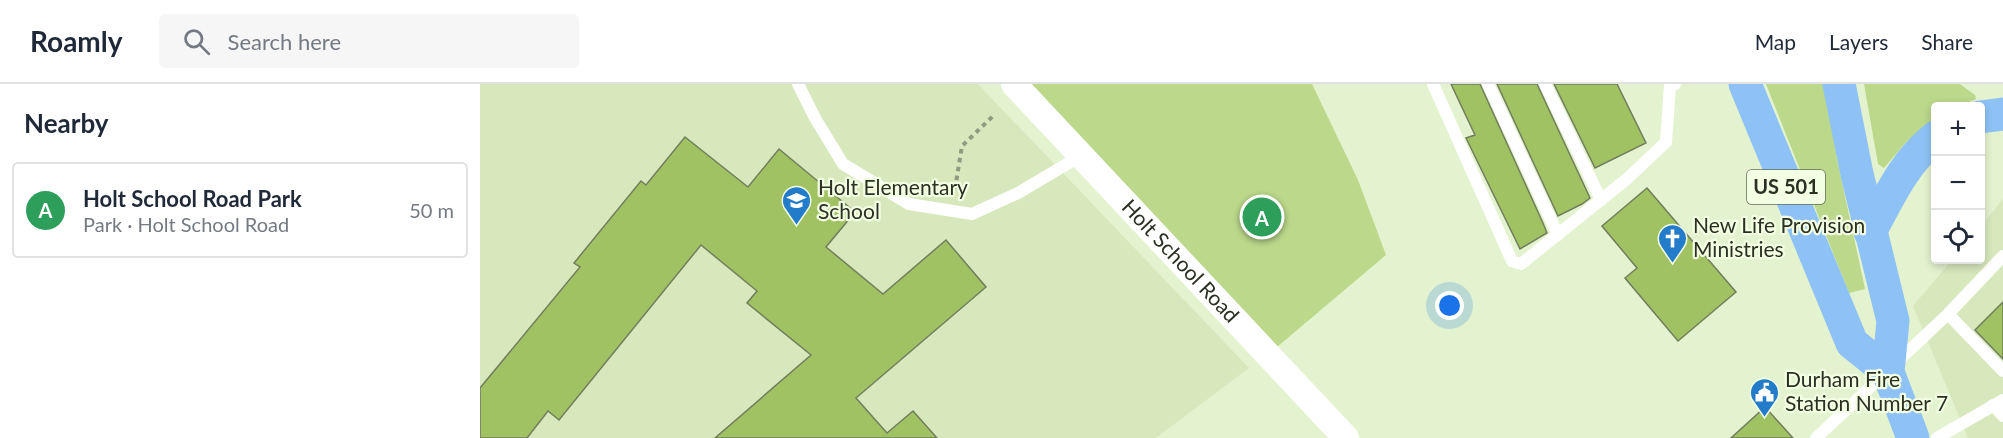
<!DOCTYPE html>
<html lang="en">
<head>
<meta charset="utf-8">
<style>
  body { margin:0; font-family:Lato,sans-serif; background:#f6f6f7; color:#1f2937 }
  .controls { position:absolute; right:18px; top:18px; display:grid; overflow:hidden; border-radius:6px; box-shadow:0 3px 9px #0003 }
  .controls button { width:54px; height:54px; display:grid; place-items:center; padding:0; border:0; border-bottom:2px solid #e0e1e3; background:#fff; color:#1f2937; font:30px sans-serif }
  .you { position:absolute; left:970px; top:222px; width:21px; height:21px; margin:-15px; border:4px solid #fff; border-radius:50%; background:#1a73e8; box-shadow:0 0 0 9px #1a73e833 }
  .badge { display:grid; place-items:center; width:39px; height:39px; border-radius:50%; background:#111827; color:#fff; font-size:20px; font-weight:700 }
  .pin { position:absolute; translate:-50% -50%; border:3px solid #fff; box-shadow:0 2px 6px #0006 }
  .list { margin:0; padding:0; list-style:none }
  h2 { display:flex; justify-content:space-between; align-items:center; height:78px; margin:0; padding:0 24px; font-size:26px }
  h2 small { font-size:20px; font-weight:400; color:#747a83 }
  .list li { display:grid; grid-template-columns:39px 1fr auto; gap:18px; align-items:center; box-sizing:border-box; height:96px; margin:0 12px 12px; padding:0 12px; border:2px solid #e0e1e3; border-radius:6px }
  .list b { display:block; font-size:22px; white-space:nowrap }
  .list p { margin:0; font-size:20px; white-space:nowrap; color:#747a83 }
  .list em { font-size:20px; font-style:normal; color:#747a83 }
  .icon { flex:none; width:33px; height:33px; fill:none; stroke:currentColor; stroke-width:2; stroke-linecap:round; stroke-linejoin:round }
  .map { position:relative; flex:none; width:1523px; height:354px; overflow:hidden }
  header { display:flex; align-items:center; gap:36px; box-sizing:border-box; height:84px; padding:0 30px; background:#fff; border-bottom:2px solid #e0e1e3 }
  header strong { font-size:28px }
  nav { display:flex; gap:33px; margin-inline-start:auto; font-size:21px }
  .search { width:420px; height:54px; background:#f6f6f7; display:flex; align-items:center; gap:15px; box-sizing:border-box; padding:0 21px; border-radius:6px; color:#747a83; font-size:22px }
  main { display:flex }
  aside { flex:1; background:#fff }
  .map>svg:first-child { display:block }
  .built { fill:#d7e8bd }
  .green { fill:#bbd88b }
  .building { fill:#a0c263; stroke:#717e5e; stroke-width:1.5 }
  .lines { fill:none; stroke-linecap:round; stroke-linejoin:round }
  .path { stroke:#8f9a80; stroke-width:4; stroke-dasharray:4.5 4.5; stroke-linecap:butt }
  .service { stroke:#fff; stroke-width:12 }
  .minor { stroke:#fff; stroke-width:26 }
  .trunk { stroke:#8ec2f6; stroke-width:33 }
  .labels { text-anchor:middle; stroke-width:4.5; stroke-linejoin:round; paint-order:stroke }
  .shield { fill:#f3ffe2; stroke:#666e5c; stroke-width:1.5 }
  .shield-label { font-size:20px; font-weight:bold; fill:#2a3022 }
  .poi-label { font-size:21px; fill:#2a3022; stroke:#f3ffe2; text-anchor:start }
  .street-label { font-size:21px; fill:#2a3022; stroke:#f3ffe2 }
</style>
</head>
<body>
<header>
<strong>Roamly</strong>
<div class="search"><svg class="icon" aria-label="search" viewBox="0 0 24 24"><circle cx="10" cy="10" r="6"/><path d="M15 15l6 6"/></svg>Search here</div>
<nav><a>Map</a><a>Layers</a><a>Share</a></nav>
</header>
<main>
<aside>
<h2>Nearby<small></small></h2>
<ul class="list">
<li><span class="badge" style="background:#2e9e5b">A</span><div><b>Holt School Road Park</b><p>Park · Holt School Road</p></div><em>50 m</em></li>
</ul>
</aside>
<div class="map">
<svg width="1523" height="354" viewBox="0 0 1523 354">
  <rect width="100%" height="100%" fill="#e4f3cf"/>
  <!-- built -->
  <g class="built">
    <polygon points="0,0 498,0 769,284 676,354 0,354"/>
    <polygon points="1523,115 1523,354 1488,354 1433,222 1472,176 1500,176 1501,142"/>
  </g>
  <!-- green -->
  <g class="green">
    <polygon points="544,0 832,0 878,96 906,171 797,263"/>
    <polygon points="1286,0 1345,0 1357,75 1385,205 1369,209"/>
    <polygon points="1384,0 1480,0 1495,11 1496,15 1478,22 1456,22 1455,34 1427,57 1404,84 1398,80"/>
  </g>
  <!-- building -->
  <g class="building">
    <polygon points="971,0 1000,0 1063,139 1067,149 1040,165 986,54 995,51"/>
    <polygon points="1017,0 1057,0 1110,114 1102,120 1078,132"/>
    <polygon points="1074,0 1137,0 1166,59 1115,84"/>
    <polygon points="205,53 268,103 299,65 375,128 346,163 403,210 466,156 506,203 376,314 407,349 433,327 457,354 235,354 331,271 267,219 277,207 221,161 79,336 68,327 47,354 0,354 0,304 100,183 94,179 161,97 166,101"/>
    <polygon points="1167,104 1256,208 1198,257 1145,194 1157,184 1122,142"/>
    <polygon points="1523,218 1523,275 1495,246"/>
    <polygon points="1285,323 1313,354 1251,354"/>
  </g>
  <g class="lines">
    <!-- path -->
    <polyline class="path" points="475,105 482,62 514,31"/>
    <!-- service -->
    <g class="service">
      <polyline points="318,0 335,34 363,80 429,120 492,130 538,109 602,71"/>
      <polyline points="953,0 1032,177 1041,180 1148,94 1186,58 1190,2 1195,0"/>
      <polyline points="1008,0 1078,151"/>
      <polyline points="1065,0 1121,116"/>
      <polyline points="1468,230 1523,287"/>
      <polyline points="1513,321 1523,332"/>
      <polyline points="1336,354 1468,230 1523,172"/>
      <polyline points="1457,354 1523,316"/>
    </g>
    <!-- minor -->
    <path class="minor" id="s1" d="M534 0 866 354"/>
    <!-- trunk -->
    <g class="trunk">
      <polyline points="1265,0 1372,259 1408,288"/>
      <polyline points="1359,0 1377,90 1413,237 1408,288 1433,354"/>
      <polyline points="1500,33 1523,30"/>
      <path d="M1390 148C1409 113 1424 78 1456 53"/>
    </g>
  </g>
  <!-- icons -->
  <defs>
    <symbol id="school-pin" viewBox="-11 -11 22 30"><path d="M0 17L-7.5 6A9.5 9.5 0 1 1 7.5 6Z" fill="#227cca" stroke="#f3ffe2"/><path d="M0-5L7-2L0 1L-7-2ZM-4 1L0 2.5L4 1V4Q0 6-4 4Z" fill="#fff"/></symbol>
    <symbol id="church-pin" viewBox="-11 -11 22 30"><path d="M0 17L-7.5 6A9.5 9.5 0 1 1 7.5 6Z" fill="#227cca" stroke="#f3ffe2"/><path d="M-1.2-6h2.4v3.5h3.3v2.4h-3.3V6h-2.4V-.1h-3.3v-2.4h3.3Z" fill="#fff"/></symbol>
    <symbol id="civic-pin" viewBox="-11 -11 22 30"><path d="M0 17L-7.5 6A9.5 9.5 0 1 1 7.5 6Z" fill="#227cca" stroke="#f3ffe2"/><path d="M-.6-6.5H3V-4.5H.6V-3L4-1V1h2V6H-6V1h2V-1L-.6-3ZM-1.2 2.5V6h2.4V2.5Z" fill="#fff"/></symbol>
  </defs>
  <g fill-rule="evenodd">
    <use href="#school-pin" x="300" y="100" width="33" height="45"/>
    <use href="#church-pin" x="1176" y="138" width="33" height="45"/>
    <use href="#civic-pin" x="1268" y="292" width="33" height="45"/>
  </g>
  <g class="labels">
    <!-- shield labels -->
    <rect class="shield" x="1267" y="86" width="78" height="34" rx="4.5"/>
    <g class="shield-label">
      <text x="1306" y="110">US 501</text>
    </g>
    <!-- poi labels -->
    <g class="poi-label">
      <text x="338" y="111">Holt Elementary<tspan x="338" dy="24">School</tspan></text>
      <text x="1213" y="149">New Life Provision<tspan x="1213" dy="24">Ministries</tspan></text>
      <text x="1305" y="303">Durham Fire<tspan x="1305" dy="24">Station Number 7</tspan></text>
    </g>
    <!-- street labels -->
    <g class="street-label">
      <text dy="7" stroke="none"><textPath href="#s1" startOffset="243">Holt School Road</textPath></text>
    </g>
  </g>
</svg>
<div class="controls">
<button>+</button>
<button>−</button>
<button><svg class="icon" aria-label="locate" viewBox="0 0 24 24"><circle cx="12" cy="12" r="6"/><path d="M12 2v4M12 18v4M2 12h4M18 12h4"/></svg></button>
</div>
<div class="you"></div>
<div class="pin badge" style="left:782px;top:133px;background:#2e9e5b">A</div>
</div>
</main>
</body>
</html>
